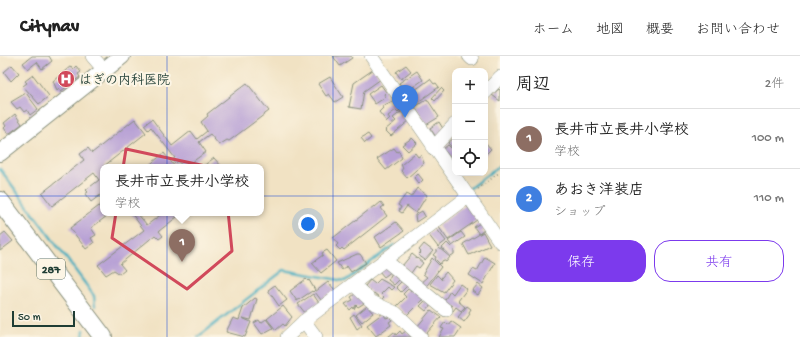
<!DOCTYPE html>
<html lang="ja">
<head>
<meta charset="utf-8">
<style>
  body { margin:0; font-family:"Gochi Hand","Klee One",sans-serif; background:#f2f2f2; color:#222 }
  .controls { position:absolute; right:12px; top:12px; display:grid; overflow:hidden; border-radius:8px; box-shadow:0 4px 16px #0002 }
  .controls button { width:36px; height:36px; display:grid; place-items:center; padding:0; border:0; border-bottom:1px solid #e0e0e0; background:#fff; color:#222; font:20px sans-serif }
  .scale { position:absolute; left:12px; bottom:10px; width:63px; box-sizing:border-box; padding-left:4px; border:2px solid #1f3d34; border-top:0; font-size:11px; line-height:14px; white-space:nowrap; color:#1f3d34; -webkit-text-stroke:3px #fcf5e5; paint-order:stroke }
  .you { position:absolute; left:308px; top:168px; width:14px; height:14px; margin:-10px; border:3px solid #fff; border-radius:50%; background:#1a73e8; box-shadow:0 0 0 6px #1a73e833 }
  .badge { display:grid; place-items:center; width:26px; height:26px; border-radius:50%; background:#7c3aed; color:#fff; font-size:13px; font-weight:700 }
  .pin { position:absolute; translate:-50% -33px; filter:drop-shadow(0 1px 2px #0008) }
  .pin::after { content:''; position:absolute; top:21px; width:14px; height:12px; background:inherit; clip-path:polygon(0 0,100% 0,50% 100%) }
  .popup { position:absolute; left:100px; top:108px; width:164px; height:52px; box-sizing:border-box; display:grid; place-content:center; border-radius:8px; background:#fff; filter:drop-shadow(0 1px 3px #0005); font-size:13px; white-space:nowrap; color:#767676 }
  .popup b { font-size:15px; color:#222 }
  .popup::after { content:''; position:absolute; left:50%; top:100%; margin-left:-8px; border:8px solid transparent; border-top-color:#fff }
  .list { margin:0; padding:0; list-style:none }
  h2 { display:flex; justify-content:space-between; align-items:center; height:52px; margin:0; padding:0 16px; font-size:17px }
  h2 small { font-size:13px; font-weight:400; color:#767676 }
  .list li { display:grid; grid-template-columns:26px 1fr auto; gap:12px; align-items:center; box-sizing:border-box; height:60px; padding:0 16px; border-top:1px solid #e0e0e0 }
  .list b { display:block; font-size:15px; white-space:nowrap }
  .list p { margin:0; font-size:13px; white-space:nowrap; color:#767676 }
  .list em { font-size:13px; font-style:normal; color:#767676 }
  .actions { display:flex; gap:8px; padding:12px 16px }
  .actions a { flex:1; padding:9px 0; border:1px solid #7c3aed; border-radius:16px; text-align:center; font-size:14px; color:#7c3aed }
  .actions .main { background:#7c3aed; color:#fff }
  .icon { flex:none; width:22px; height:22px; fill:none; stroke:currentColor; stroke-width:2; stroke-linecap:round; stroke-linejoin:round }
  .map { position:relative; flex:none; width:500px; height:281px; overflow:hidden }
  header { display:flex; align-items:center; gap:24px; box-sizing:border-box; height:56px; padding:0 20px; background:#fff; border-bottom:1px solid #e0e0e0 }
  header strong { font-size:19px }
  nav { display:flex; gap:22px; margin-inline-start:auto; font-size:14px }
  main { display:flex }
  aside { flex:1; background:#fff }
  .map>svg:first-child { display:block }
  .lines { fill:none; stroke-linecap:round; stroke-linejoin:round }
  .stream { stroke:#42aec0; stroke-width:2.5 }
  .building { fill:#b8a1d5 }
  .minor-casing { stroke:#88907c; stroke-width:14 }
  .major-casing { stroke:#88907c; stroke-width:18 }
  .highway-casing { stroke:#88907c; stroke-width:20 }
  .path { stroke:#88907c; stroke-width:1.5; stroke-dasharray:1 3; stroke-linecap:butt }
  .minor { stroke:#fff; stroke-width:13 }
  .major { stroke:#fff; stroke-width:16 }
  .highway { stroke:#fff; stroke-width:18 }
  .marked { fill:none; stroke:#d1495b; stroke-width:3; stroke-linejoin:round }
  .grid { fill:none; stroke:#1d4ed8; stroke-width:1; stroke-opacity:0.55 }
  .labels { text-anchor:middle; stroke-width:4; stroke-linejoin:round; paint-order:stroke }
  .shield { fill:#fcf5e5; stroke:#617469; stroke-width:1 }
  .shield-label { font-size:12px; font-weight:bold; fill:#1f3d34 }
  .poi-label { font-size:13px; font-weight:bold; fill:#1f3d34; stroke:#fcf5e5; text-anchor:start }
</style>
</head>
<body>
<header>
<strong>Citynav</strong>
<nav><a>ホーム</a><a>地図</a><a>概要</a><a>お問い合わせ</a></nav>
</header>
<main>
<div class="map">
<svg width="500" height="281" viewBox="0 0 500 281">
  <rect width="100%" height="100%" fill="#fcf5e5"/>
  <filter id="ink" filterUnits="userSpaceOnUse"><feTurbulence type="fractalNoise" baseFrequency=".025" numOctaves="2"/><feDisplacementMap in="SourceGraphic" scale="8" xChannelSelector="R" yChannelSelector="G"/><feConvolveMatrix kernelMatrix="1 2 1 2 8 2 1 2 1" color-interpolation-filters="sRGB"/></filter>
  <filter id="wash" filterUnits="userSpaceOnUse"><feTurbulence type="fractalNoise" baseFrequency=".012" numOctaves="4" result="noise"/><feDisplacementMap in="SourceGraphic" scale="16" xChannelSelector="R" yChannelSelector="G"/><feGaussianBlur stdDeviation="0.9" result="paint"/><feColorMatrix in="noise" values="0 0 0 0 0 0 0 0 0 0 0 0 0 0 0 0 0 1.4 0 .05"/><feComposite in="paint" operator="in"/></filter>
  <g filter="url(#wash)">
    <rect width="100%" height="100%" fill="#f1e2c3"/>
    <g class="lines">
      <!-- stream -->
      <g class="stream">
        <polyline points="0,113 84,226 94,240 95,250"/>
        <polyline points="470,132 500,109"/>
        <polyline points="83,281 84,274"/>
        <polyline points="198,281 284,214 345,225 394,189"/>
      </g>
    </g>
    <g id="blocks">
      <!-- building -->
      <g class="building">
        <polygon points="32,0 49,0 52,5 42,13 37,6 28,13 23,7"/>
        <polygon points="333,0 351,0 352,2 340,10"/>
        <polygon points="12,9 19,17 11,25 4,16"/>
        <polygon points="406,9 411,15 401,23 396,16"/>
        <polygon points="71,10 73,13 76,10 81,16 78,18 80,21 61,35 59,32 57,34 53,25"/>
        <polygon points="374,13 381,23 364,35 361,53 349,51 354,27"/>
        <polygon points="417,15 423,24 406,36 399,27"/>
        <polygon points="33,19 49,40 39,48 23,30 27,27 25,25"/>
        <polygon points="330,21 343,41 335,46 329,38 326,40 318,28"/>
        <polygon points="430,23 434,28 436,27 439,31 418,46 411,37"/>
        <polygon points="247,27 269,55 229,85 227,84 219,89 210,78 199,86 206,96 188,109 189,111 183,111 178,105 175,108 172,104 175,102 151,71 148,74 144,69 152,63 172,90 191,75 197,83 207,75 201,66 208,60 207,58"/>
        <polygon points="381,29 386,36 384,38 386,41 375,48 368,38"/>
        <polygon points="441,32 444,35 435,45 432,42"/>
        <polygon points="499,33 500,34 500,45 492,39"/>
        <polygon points="26,37 38,53 30,59 27,54 24,56 20,51 17,53 11,46"/>
        <polygon points="427,43 439,61 426,69 415,51"/>
        <polygon points="393,45 400,54 398,56 396,54 388,60 390,63 387,66 379,56 383,52 382,50"/>
        <polygon points="402,55 410,64 391,80 385,74 396,65 393,62"/>
        <polygon points="15,58 22,68 10,77 8,77 4,72 6,70 4,67"/>
        <polygon points="135,63 146,77 104,110 103,137 91,146 85,138 88,136 86,134 99,124 94,117 52,150 42,137 84,104 80,98 88,92 92,97"/>
        <polygon points="439,66 445,76 436,81 430,72"/>
        <polygon points="368,78 371,82 365,87 361,82"/>
        <polygon points="455,81 455,95 448,87"/>
        <polygon points="412,82 417,87 408,95 402,89"/>
        <polygon points="485,86 491,93 485,99"/>
        <polygon points="448,89 455,96 451,102 443,93"/>
        <polygon points="394,92 397,96 399,95 402,102 386,114 377,103"/>
        <polygon points="164,97 175,111 147,111"/>
        <polygon points="415,97 418,101 421,99 424,107 407,122 401,115 403,112 401,109"/>
        <polygon points="214,102 222,111 202,111"/>
        <polygon points="418,118 423,124 419,128 414,122"/>
        <polygon points="417,132 427,139 416,157 407,150 402,157 399,155 401,151 398,149 406,138 411,141"/>
        <polygon points="381,146 384,150 381,152 387,160 344,194 342,192 340,194 336,190 338,188 333,182 374,150 375,151"/>
        <polygon points="103,147 103,157 111,157 91,172 96,179 91,182 94,187 86,193 70,172"/>
        <polygon points="466,149 477,164 448,184 438,170"/>
        <polygon points="422,155 425,160 416,166 415,159"/>
        <polygon points="131,157 137,157 147,169 163,157 182,157 159,175 163,180 159,183 155,179 120,208 125,214 120,218 114,214 106,219 98,209 144,174"/>
        <polygon points="396,166 404,175 381,191 375,181"/>
        <polygon points="480,167 485,173 479,178 474,171"/>
        <polygon points="436,172 446,185 438,191 428,178"/>
        <polygon points="5,176 13,185 0,195 0,180"/>
        <polygon points="461,176 465,181 452,190 448,185"/>
        <polygon points="483,176 490,189 469,199 463,188"/>
        <polygon points="447,187 454,194 454,198 451,200 442,192"/>
        <polygon points="424,188 433,195 425,204 418,199 421,196 419,194"/>
        <polygon points="439,192 450,201 446,206 443,204 440,208 435,203 436,201 433,199"/>
        <polygon points="327,194 336,205 321,217 312,207 323,199 322,197"/>
        <polygon points="357,198 360,198 366,207 351,216 347,210 342,214 337,207"/>
        <polygon points="412,198 423,207 419,212 416,210 411,217 402,210"/>
        <polygon points="485,201 495,207 483,228 469,219 473,213 477,215"/>
        <polygon points="432,202 441,211 425,232 419,228 427,221 423,218"/>
        <polygon points="387,209 392,215 384,221 379,215"/>
        <polygon points="393,215 401,222 394,229 388,224"/>
        <polygon points="446,216 453,224 444,236 430,228 437,219 442,224 441,222"/>
        <polygon points="306,223 308,225 309,224 315,234 313,236 312,235 297,245 290,235"/>
        <polygon points="380,223 394,231 391,234 388,231 381,238 384,241 380,245 378,243 379,241 374,237 372,238 365,230 370,224 375,228"/>
        <polygon points="402,225 407,230 401,236 396,231"/>
        <polygon points="328,226 335,234 321,244 315,236"/>
        <polygon points="460,228 467,233 458,245 465,251 461,255 456,251 453,255 450,253 452,250 444,245 450,235 453,238"/>
        <polygon points="478,228 483,232 478,239 472,235"/>
        <polygon points="275,229 287,244 279,250 268,234"/>
        <polygon points="414,232 424,242 407,259 397,250 406,241 403,238 408,233 411,235"/>
        <polygon points="313,238 319,247 305,257 298,248"/>
        <polygon points="355,238 366,246 358,251 356,249 354,253 353,251 350,254 345,248 353,244 351,241"/>
        <polygon points="255,242 257,243 251,264 242,262 251,266 245,281 226,276 233,262 239,264 243,252"/>
        <polygon points="426,244 431,249 426,255 420,250"/>
        <polygon points="283,250 292,261 285,270 283,268 276,274 267,263"/>
        <polygon points="367,250 373,257 362,266 356,259"/>
        <polygon points="467,250 471,253 469,256 470,258 464,266 458,261"/>
        <polygon points="431,254 441,261 426,278 417,271"/>
        <polygon points="383,257 386,262 389,261 392,264 389,266 391,269 376,280 367,269"/>
        <polygon points="354,258 362,269 357,273 350,261"/>
        <polygon points="266,263 273,272 262,278 254,267 259,264 261,267"/>
        <polygon points="451,265 461,272 455,281 439,281 444,273 441,272 445,266 448,269"/>
        <polygon points="400,275 402,278 406,275 409,279 411,277 414,281 388,281 394,276 396,279"/>
      </g>
    </g>
  </g>
  <g filter="url(#ink)">
    <use href="#blocks" fill-opacity="0" stroke="#88907c" stroke-width="1"/>
    <g class="lines">
      <defs>
        <g id="minor">
          <polyline points="92,0 104,14"/>
          <polyline points="371,0 500,186"/>
          <polyline points="469,0 472,3"/>
          <polyline points="485,37 500,21"/>
          <polyline points="433,92 455,68"/>
          <polyline points="385,204 446,254"/>
          <polyline points="353,228 372,246 396,257 421,281"/>
          <polyline points="304,265 316,281"/>
          <polyline points="287,281 304,265 469,140"/>
        </g>
        <polyline id="major" points="0,97 122,0"/>
        <polyline id="highway" points="0,145 103,281"/>
      </defs>
      <!-- minor casing -->
      <use href="#minor" class="minor-casing"/>
      <!-- major casing -->
      <use href="#major" class="major-casing"/>
      <!-- highway casing -->
      <use href="#highway" class="highway-casing"/>
      <!-- path -->
      <polyline class="path" points="478,133 500,116"/>
      <!-- minor -->
      <use href="#minor" class="minor"/>
      <!-- major -->
      <use href="#major" class="major"/>
      <!-- highway -->
      <use href="#highway" class="highway"/>
    </g>
  </g>
  <!-- marked area -->
  <path class="marked" d="M126 93 224 114 232 195 187 233 112 182Z"/>
  <!-- grid -->
  <path class="grid" d="M167 0V281M333 0V281M0 140H500"/>
  <!-- icons -->
  <defs>
    <symbol id="hospital-disc" viewBox="-11 -11 22 22"><circle r="9.5" fill="#d1495b" stroke="#fcf5e5"/><path d="M-5-5h3v3.5h4V-5h3V5h-3V1.5h-4V5h-3Z" fill="#fff"/></symbol>
  </defs>
  <g fill-rule="evenodd">
    <use href="#hospital-disc" x="56" y="13" width="20" height="20"/>
  </g>
  <g class="labels">
    <!-- shield labels -->
    <rect class="shield" x="37" y="203" width="28" height="20" rx="3"/>
    <g class="shield-label">
      <text x="51" y="217">287</text>
    </g>
    <!-- poi labels -->
    <g class="poi-label">
      <text x="79" y="28">はぎの内科医院</text>
    </g>
  </g>
</svg>
<div class="controls">
<button>+</button>
<button>−</button>
<button><svg class="icon" aria-label="locate" viewBox="0 0 24 24"><circle cx="12" cy="12" r="6"/><path d="M12 2v4M12 18v4M2 12h4M18 12h4"/></svg></button>
</div>
<div class="scale">50 m</div>
<div class="you"></div>
<div class="pin badge" style="left:182px;top:206px;background:#8d6e63">1</div>
<div class="popup"><b>長井市立長井小学校</b>学校</div>
<div class="pin badge" style="left:405px;top:62px;background:#3f7fe0">2</div>
</div>
<aside>
<h2>周辺<small>2件</small></h2>
<ul class="list">
<li><span class="badge" style="background:#8d6e63">1</span><div><b>長井市立長井小学校</b><p>学校</p></div><em>100 m</em></li>
<li><span class="badge" style="background:#3f7fe0">2</span><div><b>あおき洋装店</b><p>ショップ</p></div><em>110 m</em></li>
</ul>
<div class="actions"><a class="main">保存</a><a>共有</a></div>
</aside>
</main>
</body>
</html>
